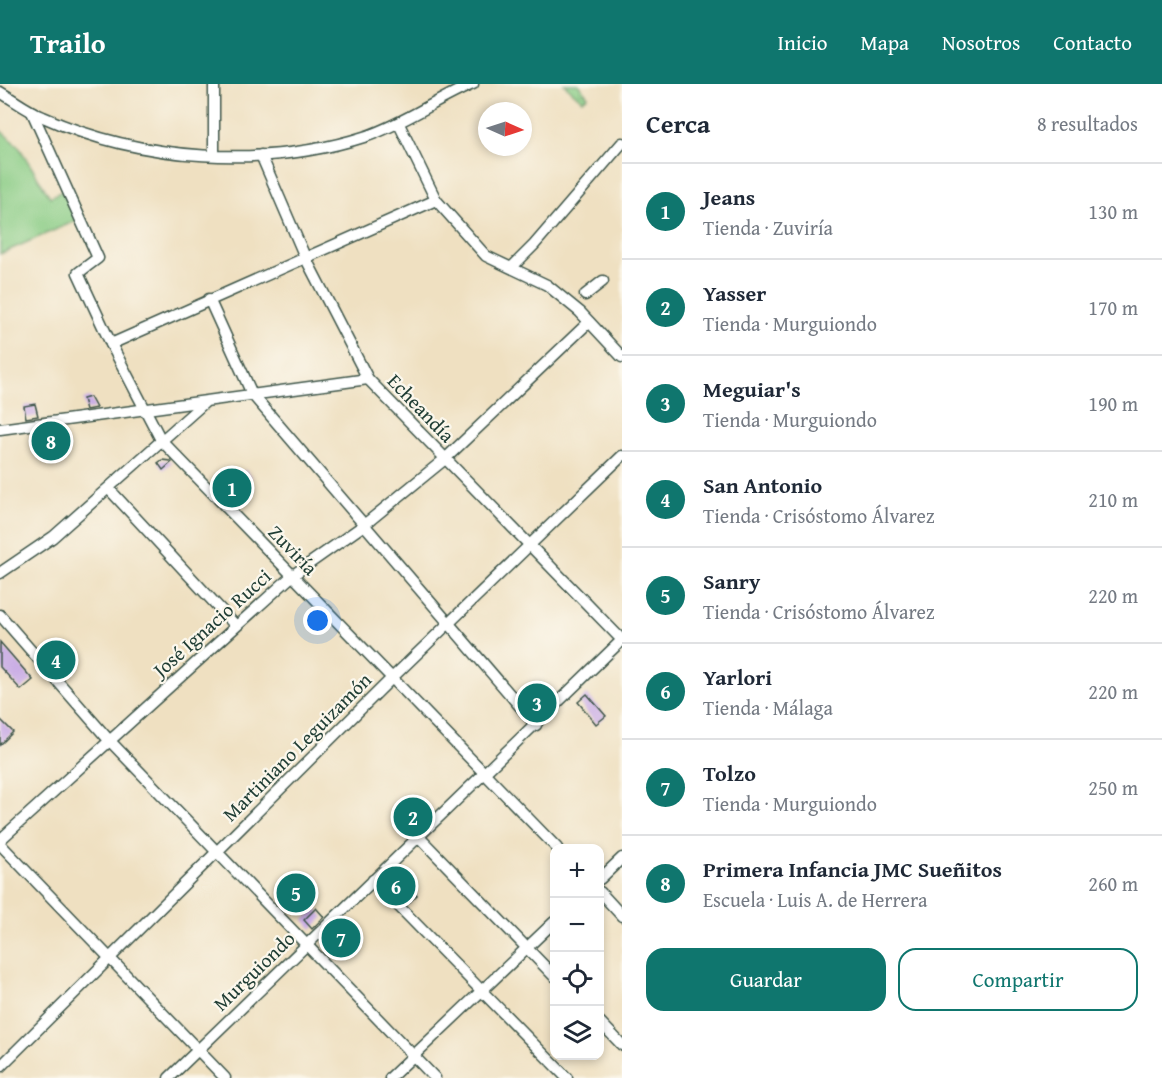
<!DOCTYPE html>
<html lang="es">
<head>
<meta charset="utf-8">
<style>
  body { margin:0; font-family:"Gentium Book Plus",serif; background:#f2f2f3; color:#1f2937 }
  .controls { position:absolute; right:18px; bottom:18px; display:grid; overflow:hidden; border-radius:12px; box-shadow:0 3px 9px #0003 }
  .controls button { width:54px; height:54px; display:grid; place-items:center; padding:0; border:0; border-bottom:2px solid #e0e1e3; background:#fff; color:#1f2937; font:30px sans-serif }
  .compass { position:absolute; left:478px; top:18px; width:54px; height:54px; border-radius:50%; background:#fff; box-shadow:0 3px 9px #0003; rotate:93deg }
  .you { position:absolute; left:318px; top:537px; width:21px; height:21px; margin:-15px; border:4px solid #fff; border-radius:50%; background:#1a73e8; box-shadow:0 0 0 9px #1a73e833 }
  .badge { display:grid; place-items:center; width:39px; height:39px; border-radius:50%; background:#0f766e; color:#fff; font-size:20px; font-weight:700 }
  .pin { position:absolute; translate:-50% -50%; border:3px solid #fff; box-shadow:0 2px 6px #0006 }
  .list { margin:0; padding:0; list-style:none }
  h2 { display:flex; justify-content:space-between; align-items:center; height:78px; margin:0; padding:0 24px; font-size:26px }
  h2 small { font-size:20px; font-weight:400; color:#747a83 }
  .list li { display:grid; grid-template-columns:39px 1fr auto; gap:18px; align-items:center; box-sizing:border-box; height:96px; padding:0 24px; border-top:2px solid #e0e1e3 }
  .list b { display:block; font-size:22px; white-space:nowrap }
  .list p { margin:0; font-size:20px; white-space:nowrap; color:#747a83 }
  .list em { font-size:20px; font-style:normal; color:#747a83 }
  .actions { display:flex; gap:12px; padding:18px 24px }
  .actions a { flex:1; padding:14px 0; border:2px solid #0f766e; border-radius:18px; text-align:center; font-size:21px; color:#0f766e }
  .actions .main { background:#0f766e; color:#fff }
  .icon { flex:none; width:33px; height:33px; fill:none; stroke:currentColor; stroke-width:2; stroke-linecap:round; stroke-linejoin:round }
  .map { position:relative; flex:none; width:622px; height:994px; overflow:hidden }
  header { display:flex; align-items:center; gap:36px; box-sizing:border-box; height:84px; padding:0 30px; background:#0f766e; color:#fff }
  header strong { font-size:28px }
  nav { display:flex; gap:33px; margin-inline-start:auto; font-size:21px }
  main { display:flex }
  aside { flex:1; background:#fff }
  .map>svg:first-child { display:block }
  .grass { fill:#8acc85; stroke:#54845c; stroke-width:1.5 }
  .park { fill:url(#park-tufts); stroke:#54845c; stroke-width:1.5 }
  .building { fill:#caaee5 }
  .lines { fill:none; stroke-linecap:round; stroke-linejoin:round }
  .minor-casing { stroke:#3e5549; stroke-width:13 }
  .minor { stroke:#fff; stroke-width:10 }
  .labels { text-anchor:middle; stroke-width:4.5; stroke-linejoin:round; paint-order:stroke }
  .street-label { font-size:20px; fill:#1f3d34; stroke:#fbf7ec }
</style>
</head>
<body>
<header>
<strong>Trailo</strong>
<nav><a>Inicio</a><a>Mapa</a><a>Nosotros</a><a>Contacto</a></nav>
</header>
<main>
<div class="map">
<svg width="622" height="994" viewBox="0 0 622 994">
  <defs>
    <pattern id="park-tufts" width="24" height="20" patternUnits="userSpaceOnUse" patternTransform="scale(1.5)"><rect width="24" height="20" fill="#8acc85"/><path d="M3 7l-1-3M5 7V3M7 7l1-3M15 17l-1-3M17 17v-4M19 17l1-3" fill="none" stroke="#70a76e"/></pattern>
  </defs>
  <rect width="100%" height="100%" fill="#fbf7ec"/>
  <filter id="ink" filterUnits="userSpaceOnUse"><feTurbulence type="fractalNoise" baseFrequency=".0167" numOctaves="2"/><feDisplacementMap in="SourceGraphic" scale="12" xChannelSelector="R" yChannelSelector="G"/><feConvolveMatrix kernelMatrix="1 2 1 2 8 2 1 2 1" color-interpolation-filters="sRGB"/></filter>
  <filter id="wash" filterUnits="userSpaceOnUse"><feTurbulence type="fractalNoise" baseFrequency=".008" numOctaves="4" result="noise"/><feDisplacementMap in="SourceGraphic" scale="24" xChannelSelector="R" yChannelSelector="G"/><feGaussianBlur stdDeviation="1.35" result="paint"/><feColorMatrix in="noise" values="0 0 0 0 0 0 0 0 0 0 0 0 0 0 0 0 0 1.4 0 .05"/><feComposite in="paint" operator="in"/></filter>
  <g filter="url(#wash)">
    <rect width="100%" height="100%" fill="#efe0c1"/>
    <!-- grass -->
    <polygon class="grass" points="0,46 19,63 50,113 67,105 80,135 0,170"/>
    <!-- park -->
    <polygon class="park" points="564,0 578,0 588,12 582,16"/>
    <g id="blocks">
      <!-- building -->
      <g class="building">
        <polygon points="90,313 96,324 86,326 83,315"/>
        <polygon points="35,320 38,332 26,334 24,322"/>
        <polygon points="162,376 171,377 172,378 163,386 158,379"/>
        <polygon points="245,386 252,393 234,411 227,404"/>
        <polygon points="0,558 33,596 21,606 0,583"/>
        <polygon points="62,566 68,574 57,582 51,575"/>
        <polygon points="533,605 545,618 537,626 524,614"/>
        <polygon points="587,610 606,632 596,640 578,618"/>
        <polygon points="0,635 13,648 0,661"/>
        <polygon points="410,722 424,737 416,745 402,730"/>
        <polygon points="400,792 417,811 408,820 393,804 393,798"/>
        <polygon points="302,796 309,803 289,822 283,815"/>
        <polygon points="316,824 324,833 312,845 304,836"/>
        <polygon points="342,847 351,857 337,869 328,860"/>
      </g>
    </g>
  </g>
  <g filter="url(#ink)">
    <use href="#blocks" fill-opacity="0" stroke="#3e5549" stroke-width="1.5"/>
    <g class="lines">
      <defs>
        <g id="minor">
          <path d="M0 8C14 16 28 27 43 33 141 77 265 85 367 52 405 39 437 15 473 0"/>
          <polyline points="32,28 98,174 78,189 111,260 161,356 557,764"/>
          <polyline points="399,40 436,116 486,172 547,201 580,228 622,273"/>
          <polyline points="214,71 214,0"/>
          <polyline points="512,183 534,161 622,59"/>
          <polyline points="585,211 603,197"/>
          <polyline points="209,215 252,310 536,641"/>
          <polyline points="111,260 436,116"/>
          <polyline points="0,345 368,295"/>
          <polyline points="109,405 235,541"/>
          <polyline points="0,489 53,453 204,319"/>
          <polyline points="0,531 108,655 435,994"/>
          <polyline points="418,752 554,892"/>
          <polyline points="0,756 293,491 364,441 445,375 589,238"/>
          <polyline points="0,760 225,994"/>
          <polyline points="600,795 622,774"/>
          <polyline points="373,796 567,994"/>
          <polyline points="600,808 622,832"/>
          <polyline points="600,938 622,961"/>
          <polyline points="0,983 393,593 622,372"/>
          <polyline points="169,994 622,556 368,295 305,173 261,71"/>
          <polyline points="390,994 554,838"/>
        </g>
      </defs>
      <!-- minor casing -->
      <use href="#minor" class="minor-casing"/>
      <!-- minor -->
      <use href="#minor" class="minor"/>
    </g>
  </g>
  <g class="labels">
    <!-- street labels -->
    <g class="street-label">
      <text transform="translate(421 324) rotate(46)" y="7">Echeandía</text>
      <text transform="translate(293 466) rotate(46)" y="7">Zuviría</text>
      <text transform="translate(212 539) rotate(-42)" y="7">José Ignacio Rucci</text>
      <text transform="translate(297 663) rotate(-45)" y="7">Martiniano Leguizamón</text>
      <text transform="translate(254 887) rotate(-44)" y="7">Murguiondo</text>
    </g>
  </g>
</svg>
<div class="controls">
<button>+</button>
<button>−</button>
<button><svg class="icon" aria-label="locate" viewBox="0 0 24 24"><circle cx="12" cy="12" r="6"/><path d="M12 2v4M12 18v4M2 12h4M18 12h4"/></svg></button>
<button><svg class="icon" aria-label="layers" viewBox="0 0 24 24"><path d="M12 4l9 5-9 5-9-5zM3 14l9 5 9-5"/></svg></button>
</div>
<svg class="compass" viewBox="-18 -18 36 36"><path d="M0-13l5 13h-10z" fill="#e53935"/><path d="M0 13l5-13h-10z" fill="#747a83"/></svg>
<div class="you"></div>
<div class="pin badge" style="left:232px;top:404px">1</div>
<div class="pin badge" style="left:413px;top:733px">2</div>
<div class="pin badge" style="left:537px;top:619px">3</div>
<div class="pin badge" style="left:56px;top:576px">4</div>
<div class="pin badge" style="left:296px;top:809px">5</div>
<div class="pin badge" style="left:396px;top:802px">6</div>
<div class="pin badge" style="left:341px;top:854px">7</div>
<div class="pin badge" style="left:51px;top:357px">8</div>
</div>
<aside>
<h2>Cerca<small>8 resultados</small></h2>
<ul class="list">
<li><span class="badge">1</span><div><b>Jeans</b><p>Tienda · Zuviría</p></div><em>130 m</em></li>
<li><span class="badge">2</span><div><b>Yasser</b><p>Tienda · Murguiondo</p></div><em>170 m</em></li>
<li><span class="badge">3</span><div><b>Meguiar's</b><p>Tienda · Murguiondo</p></div><em>190 m</em></li>
<li><span class="badge">4</span><div><b>San Antonio</b><p>Tienda · Crisóstomo Álvarez</p></div><em>210 m</em></li>
<li><span class="badge">5</span><div><b>Sanry</b><p>Tienda · Crisóstomo Álvarez</p></div><em>220 m</em></li>
<li><span class="badge">6</span><div><b>Yarlori</b><p>Tienda · Málaga</p></div><em>220 m</em></li>
<li><span class="badge">7</span><div><b>Tolzo</b><p>Tienda · Murguiondo</p></div><em>250 m</em></li>
<li><span class="badge">8</span><div><b>Primera Infancia JMC Sueñitos</b><p>Escuela · Luis A. de Herrera</p></div><em>260 m</em></li>
</ul>
<div class="actions"><a class="main">Guardar</a><a>Compartir</a></div>
</aside>
</main>
</body>
</html>
